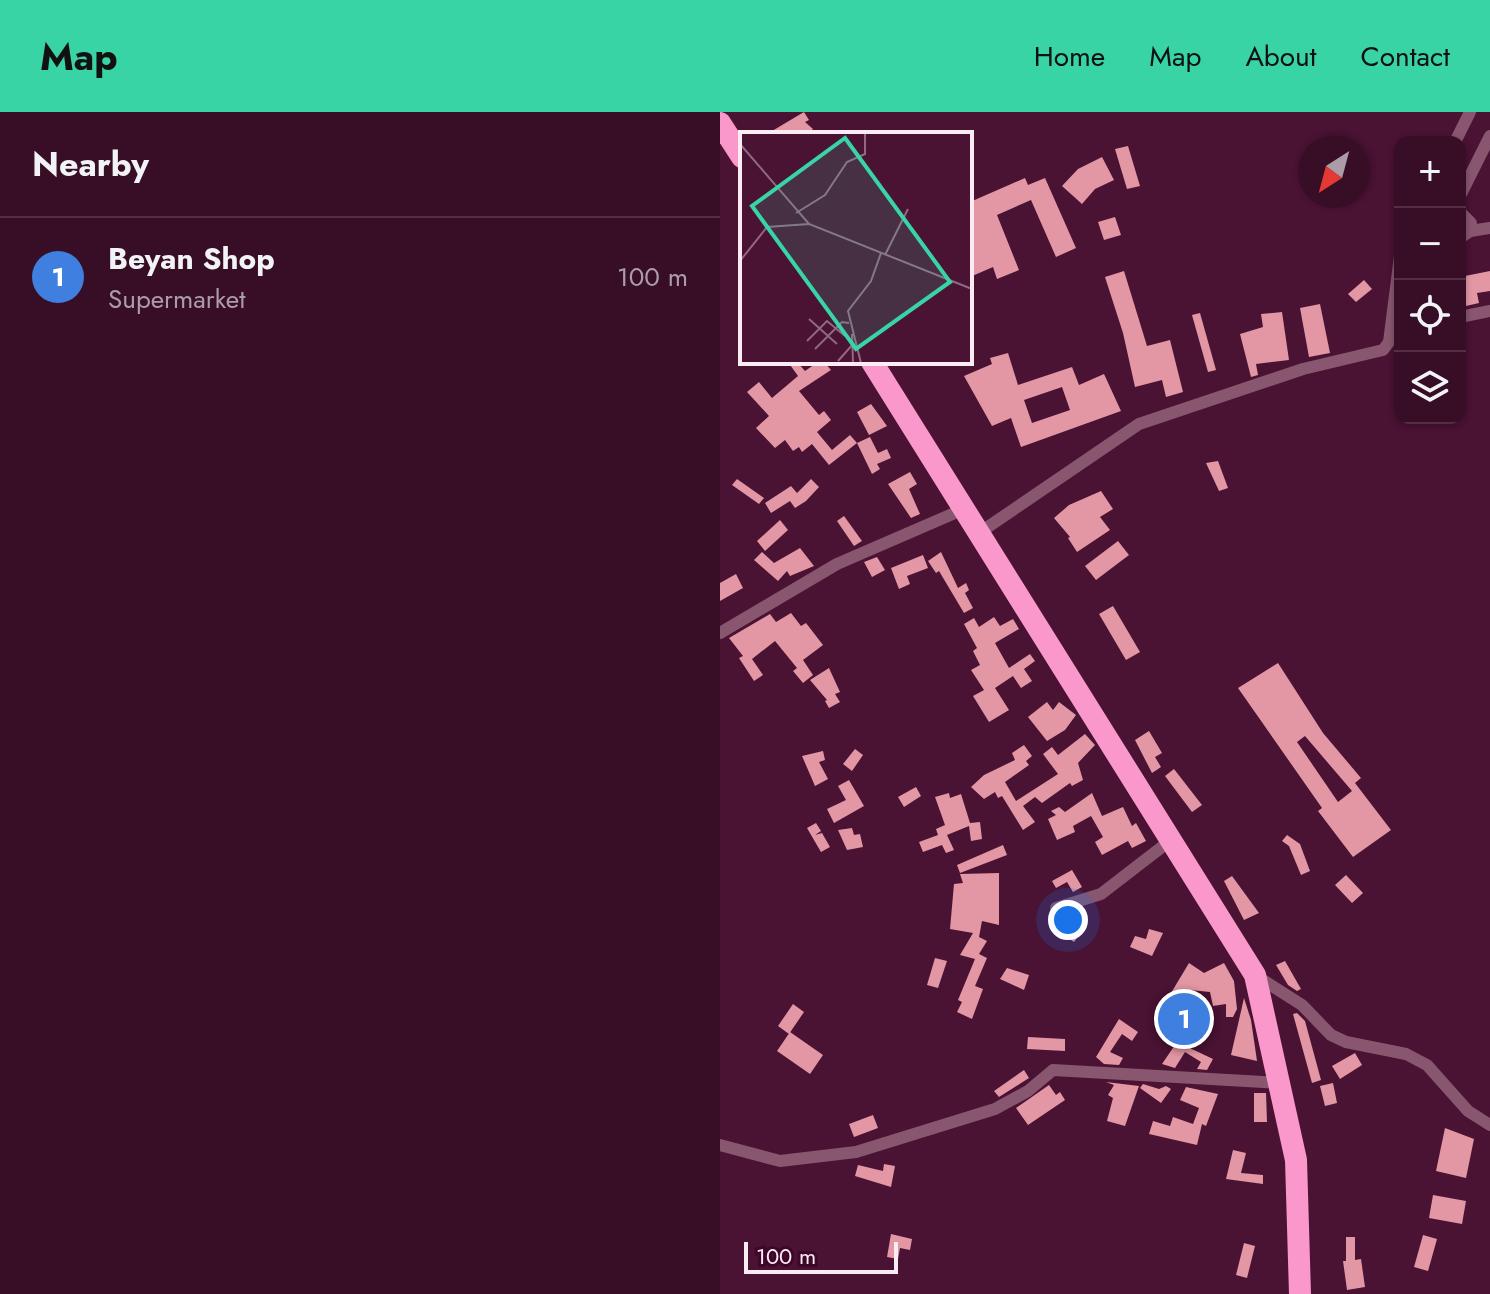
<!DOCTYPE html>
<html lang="en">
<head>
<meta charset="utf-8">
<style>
  body { margin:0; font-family:Jost,sans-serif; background:#431c32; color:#f1f3f6 }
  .controls { position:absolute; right:24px; top:24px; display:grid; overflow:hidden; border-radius:16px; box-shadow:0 2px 6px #0004 }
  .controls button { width:72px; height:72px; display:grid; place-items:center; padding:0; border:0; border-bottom:2px solid #522e43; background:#380e26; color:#f1f3f6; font:40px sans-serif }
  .compass { position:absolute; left:578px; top:24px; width:72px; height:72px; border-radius:50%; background:#380e26; box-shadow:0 2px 6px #0004; rotate:216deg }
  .scale { position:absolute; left:24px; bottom:20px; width:154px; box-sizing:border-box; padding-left:8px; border:4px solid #fbecf3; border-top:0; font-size:22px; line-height:28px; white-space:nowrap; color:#fbecf3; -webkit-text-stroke:6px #3e0629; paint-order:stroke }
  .you { position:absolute; left:348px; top:808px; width:28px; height:28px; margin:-20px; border:6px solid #fff; border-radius:50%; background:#1a73e8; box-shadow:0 0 0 12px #1a73e833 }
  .badge { display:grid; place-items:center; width:52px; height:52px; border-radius:50%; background:#38d4a6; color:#fff; font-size:26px; font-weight:700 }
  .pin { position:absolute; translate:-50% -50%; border:4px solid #fff; box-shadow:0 2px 8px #0006 }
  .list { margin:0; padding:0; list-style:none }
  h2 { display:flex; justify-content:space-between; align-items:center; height:104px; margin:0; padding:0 32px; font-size:34px }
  h2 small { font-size:26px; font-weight:400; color:#ab9ca7 }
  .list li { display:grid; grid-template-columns:52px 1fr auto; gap:24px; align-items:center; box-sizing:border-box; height:120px; padding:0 32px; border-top:2px solid #522e43 }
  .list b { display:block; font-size:30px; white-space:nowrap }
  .list p { margin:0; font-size:26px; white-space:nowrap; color:#ab9ca7 }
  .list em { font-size:26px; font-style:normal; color:#ab9ca7 }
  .icon { flex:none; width:44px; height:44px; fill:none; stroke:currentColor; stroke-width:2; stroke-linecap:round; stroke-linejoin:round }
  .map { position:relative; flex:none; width:770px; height:1182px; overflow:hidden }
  header { display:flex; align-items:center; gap:48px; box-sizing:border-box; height:112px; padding:0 40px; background:#38d4a6; color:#111 }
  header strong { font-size:38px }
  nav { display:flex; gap:44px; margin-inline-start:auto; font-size:28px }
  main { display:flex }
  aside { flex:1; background:#380e26 }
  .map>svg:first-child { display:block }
  .building { fill:#e397a4; fill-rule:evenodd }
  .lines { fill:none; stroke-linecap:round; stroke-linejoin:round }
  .street { stroke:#88566f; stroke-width:12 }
  .highway { stroke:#fa98cb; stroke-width:22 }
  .inset-road { fill:none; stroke:#916980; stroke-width:2 }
  .view { fill:#38d4a6; fill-opacity:0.15; stroke:#38d4a6; stroke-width:4 }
  .inset-edge { fill:none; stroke:#fbecf3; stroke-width:4 }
</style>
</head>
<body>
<header>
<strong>Map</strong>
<nav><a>Home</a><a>Map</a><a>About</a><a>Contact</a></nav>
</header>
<main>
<aside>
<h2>Nearby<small></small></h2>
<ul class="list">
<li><span class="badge" style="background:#3f7fe0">1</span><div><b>Beyan Shop</b><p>Supermarket</p></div><em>100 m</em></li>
</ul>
</aside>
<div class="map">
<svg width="770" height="1182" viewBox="0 0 770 1182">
  <rect width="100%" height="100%" fill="#4a1233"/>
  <!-- building -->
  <g class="building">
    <polygon points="84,0 89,8 85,10 93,17 88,22 47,22"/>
    <polygon points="408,34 420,74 407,77 395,37"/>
    <polygon points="382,45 394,68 375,77 362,92 342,74 358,57"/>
    <polygon points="305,66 308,73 325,66 356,136 336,145 311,88 277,103 299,158 277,167 273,155 250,165 250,90"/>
    <polygon points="395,105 401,123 384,128 378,110"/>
    <polygon points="404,159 427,234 450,228 463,280 446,285 442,268 415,275 403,221 385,165"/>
    <polygon points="770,159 770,179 757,181 759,191 746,194 744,183 740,184 740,165"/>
    <polygon points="644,168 652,177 636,190 628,182"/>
    <polygon points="600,192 610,241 589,245 580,196"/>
    <polygon points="562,200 569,248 536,252 538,263 531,265 520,222 543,215 541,202"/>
    <polygon points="480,201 496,258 488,260 472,203"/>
    <path d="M288 241 298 273 352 255 359 273 384 262 401 299 301 335 291 306 272 314 244 264 272 252 270 246ZM342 275 350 298 312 311 304 288Z"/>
    <polygon points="68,250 77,250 85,259 98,250 104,250 111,258 79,279 99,303 104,299 111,308 97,320 112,338 130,323 137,331 109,353 92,332 82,340 79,335 73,339 65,328 55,336 36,316 49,304 27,280 39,270 52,286 78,264"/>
    <polygon points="151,292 167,314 149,323 137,300"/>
    <polygon points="150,325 158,341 167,337 171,346 157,352 160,357 152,362 137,331"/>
    <polygon points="498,349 508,376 499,379 486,351"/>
    <polygon points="190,360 197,372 189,377 200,402 191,406 168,372"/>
    <polygon points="17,367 44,386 39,392 12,373"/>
    <polygon points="91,367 99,375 86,389 75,396 70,389 51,401 45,391 71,374 77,381"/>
    <polygon points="381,379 393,397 380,405 390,418 357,440 348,426 350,425 334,406 349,393"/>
    <polygon points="124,404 142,429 134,434 117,409"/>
    <polygon points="60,408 68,418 45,439 37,429"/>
    <polygon points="398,429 409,443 376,468 365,454"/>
    <polygon points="80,436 94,454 70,464 67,459 58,469 34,448 42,440 54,451"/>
    <polygon points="221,440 238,476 246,471 249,478 245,481 253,496 244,501 219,459 216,461 208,449"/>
    <polygon points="203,443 208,456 187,464 190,472 179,477 171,456"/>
    <polygon points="157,445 165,458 152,465 144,450"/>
    <polygon points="16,462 23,476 0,489 0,471"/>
    <polygon points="393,494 420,540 406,548 379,502"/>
    <polygon points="71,501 81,514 86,511 103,533 83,548 93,563 83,571 73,559 77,556 55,529 32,547 43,563 34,569 19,546 23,544 9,526 50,502 56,510"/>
    <polygon points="274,505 280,514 293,507 299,517 275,531 289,556 310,542 315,549 304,557 312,569 301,576 293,564 275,576 289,598 269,610 253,584 264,578 251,558 260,553 253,539 257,536 244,512 254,506 259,515"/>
    <path d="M558 551 603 621 641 666 635 671 671 718 633 745 598 699 602 696 518 576ZM585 624 632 679 618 690 577 630Z"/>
    <polygon points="109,556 120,580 115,582 120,590 109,596 105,589 107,588 90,568"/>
    <polygon points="327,590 333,598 339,590 356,603 345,618 327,629 308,605"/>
    <polygon points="429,619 442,641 435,645 441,655 432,661 415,628"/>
    <polygon points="365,622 375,633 358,651 363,668 352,674 350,671 322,691 315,685 303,694 315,710 303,718 282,684 278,686 275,680 264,687 251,675 264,663 295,648 292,641 304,633 312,644 306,649 309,653 285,670 296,689 338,662 323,642 332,635 338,643"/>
    <polygon points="135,637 143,643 132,659 123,652"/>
    <polygon points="103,639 105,648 99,650 108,667 95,674 82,644"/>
    <polygon points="454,657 482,693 472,700 445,664"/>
    <polygon points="129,668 144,694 114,711 107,697 126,688 118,674"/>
    <polygon points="196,675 201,684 184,695 178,685"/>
    <polygon points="229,681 230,686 241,682 250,711 260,710 262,727 251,729 249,714 227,723 234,738 226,741 222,733 203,740 199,730 218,723 216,717 225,713 215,685"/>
    <polygon points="372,681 382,704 403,695 412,714 416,711 426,729 412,736 408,729 382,743 375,730 383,725 371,704 353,714 355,720 337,728 328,707 336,703 331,699 339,695 345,700"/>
    <polygon points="96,711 101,719 95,723 102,721 110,735 101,740 87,716"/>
    <polygon points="132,716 134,723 140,722 143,735 127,738 118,718"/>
    <polygon points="567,723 580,732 590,759 581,763 569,734 562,729"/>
    <polygon points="283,733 287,743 240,761 237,753"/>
    <polygon points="352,758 362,775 353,780 347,770 336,776 332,769"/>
    <polygon points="279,761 279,813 262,809 259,825 267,829 259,842 267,846 255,874 263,877 252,907 237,900 242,890 238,888 255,847 240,843 253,821 230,817 234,772 243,771 240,762"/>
    <polygon points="626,763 643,781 632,791 615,773"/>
    <polygon points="512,764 539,801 524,808 504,769"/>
    <polygon points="346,802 364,816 354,830 332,814"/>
    <polygon points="429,817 443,821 432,844 410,835 415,824 426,827"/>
    <polygon points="215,846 227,849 218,876 207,873"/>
    <polygon points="565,849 581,877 577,879 568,873 556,853"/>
    <polygon points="469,851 484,861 504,851 514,869 517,897 513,905 506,905 506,892 493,894 490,880 470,878 453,903 442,896"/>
    <polygon points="287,856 309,863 304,878 280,867"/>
    <polygon points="524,886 531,908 537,949 511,943"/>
    <polygon points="73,892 84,900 69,922 58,914"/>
    <polygon points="577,901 585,909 601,968 592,971 573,902"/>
    <polygon points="399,907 418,920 412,929 402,922 390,940 403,946 399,953 384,952 376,945"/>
    <polygon points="70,920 103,943 90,962 57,939"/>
    <polygon points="308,925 345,927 345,939 307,937"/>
    <polygon points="457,930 493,947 487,958 477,957 481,950 465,940 455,956 442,952"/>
    <polygon points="635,941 642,953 620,967 612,954"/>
    <polygon points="304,958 309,966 279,985 274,979"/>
    <polygon points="386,970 419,974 405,1014 387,1009 393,986 388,983 394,973"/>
    <polygon points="613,971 617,991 605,994 600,974"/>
    <polygon points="423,972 439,977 446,974 451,977 441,991 420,976"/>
    <polygon points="329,973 336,983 340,980 345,988 308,1013 296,996"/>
    <polygon points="466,975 498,982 486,1014 482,1012 477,1033 429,1022 433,1009 450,1014 453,1005 473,1012 479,996 460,988"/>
    <polygon points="534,981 546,981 547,1010 534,1010"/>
    <polygon points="153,1003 158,1016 134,1025 129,1012"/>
    <polygon points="725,1016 754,1027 746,1066 716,1059"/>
    <polygon points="513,1038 526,1041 521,1061 543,1063 543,1072 506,1067"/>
    <polygon points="164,1052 175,1054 171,1075 135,1064 138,1053 163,1059"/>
    <polygon points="713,1083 746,1089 742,1112 709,1106"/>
    <polygon points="171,1122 192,1127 190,1138 180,1136 178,1147 167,1145"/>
    <polygon points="703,1123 717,1127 708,1159 694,1155"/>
    <polygon points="626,1125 635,1125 635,1148 641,1147 645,1175 627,1178 623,1149 626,1149"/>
    <polygon points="524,1131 535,1134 527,1166 516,1163"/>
  </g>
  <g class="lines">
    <!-- street -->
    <g class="street">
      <polyline points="735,30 750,0"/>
      <polyline points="740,84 770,24"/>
      <polyline points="740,100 751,111 750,119 740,126"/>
      <polyline points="750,119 770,116"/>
      <polyline points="740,205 770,199"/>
      <polyline points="259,421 419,312 583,257 663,238 669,230 680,144"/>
      <polyline points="0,521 117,452 244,397"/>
      <polyline points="336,796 381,782 451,728"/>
      <polyline points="535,863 582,893 611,923 626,930 686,942 707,953 748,999 770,1013"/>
      <polyline points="0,1033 60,1049 136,1040 275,997 308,979 333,958 559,971"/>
    </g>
    <!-- highway -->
    <g class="highway">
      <polyline points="0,11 22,45"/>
      <polyline points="152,250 535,863 576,1048 580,1182"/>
    </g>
  </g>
  <!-- overview -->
  <g transform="translate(20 20)">
    <rect width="232" height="232" fill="#4a1233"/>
    <path class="inset-road" d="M0 12 69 92 232 157M56 81 85 63 107 30 125 22V1M145 123 168 77M0 129 27 95 69 92M69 187 97 212M112 202 113 231M67 209 87 189 105 204M75 217 102 190 109 191M98 229 114 211M121 231 108 179 131 149 141 121"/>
    <path class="view" d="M105 6 210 150 116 217 12 74Z"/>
    <rect width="232" height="232" class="inset-edge"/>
  </g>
</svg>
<div class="controls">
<button>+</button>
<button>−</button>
<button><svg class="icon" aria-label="locate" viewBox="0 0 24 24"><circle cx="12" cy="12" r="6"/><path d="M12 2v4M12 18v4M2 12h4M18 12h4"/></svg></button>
<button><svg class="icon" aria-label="layers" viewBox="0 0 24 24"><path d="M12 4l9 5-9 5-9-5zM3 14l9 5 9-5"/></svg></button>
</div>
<svg class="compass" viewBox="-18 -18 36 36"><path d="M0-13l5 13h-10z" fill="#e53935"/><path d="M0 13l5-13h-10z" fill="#ab9ca7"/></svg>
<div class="scale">100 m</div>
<div class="you"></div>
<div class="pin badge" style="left:464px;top:907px;background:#3f7fe0">1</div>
</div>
</main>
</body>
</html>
